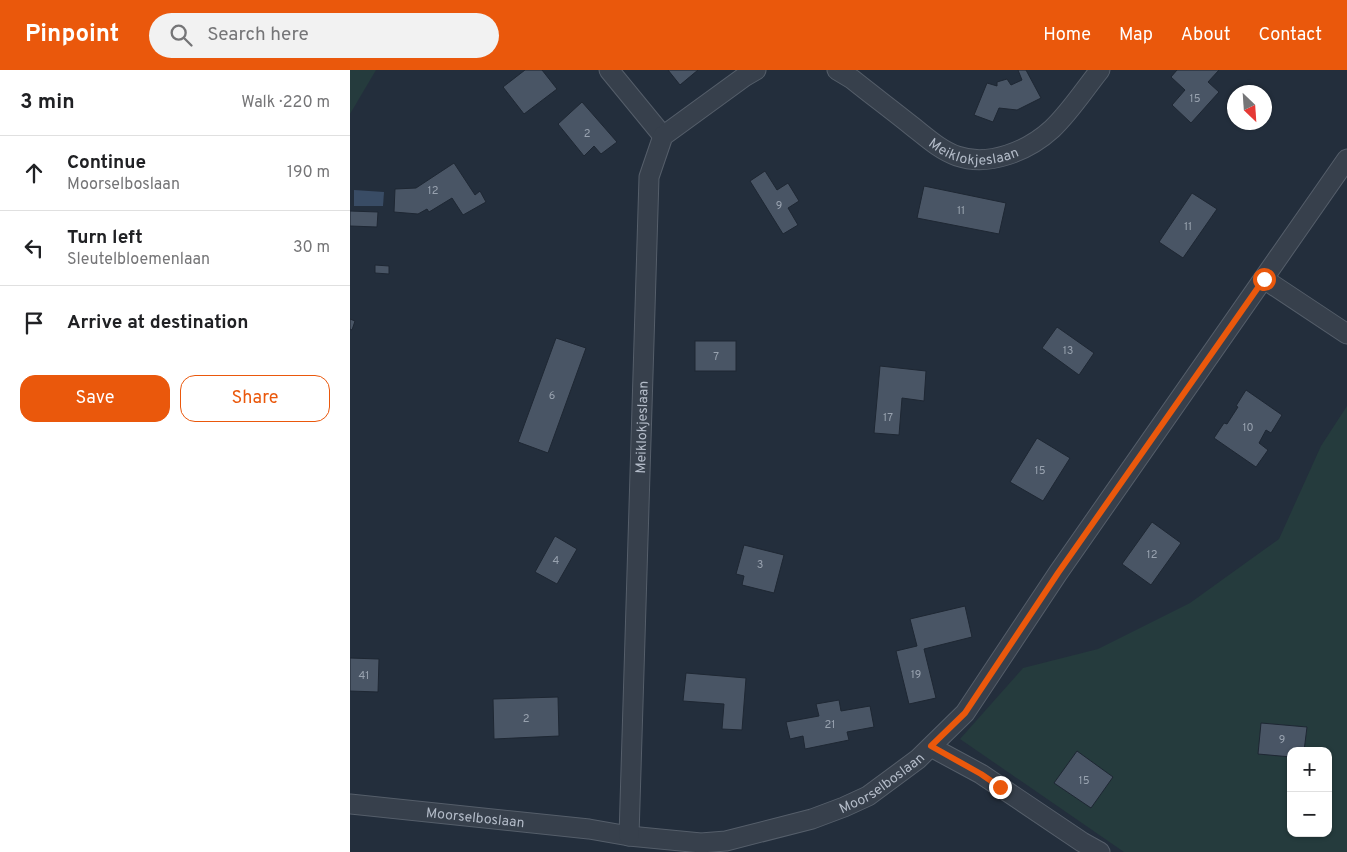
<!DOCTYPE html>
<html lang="en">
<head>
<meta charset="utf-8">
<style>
  body { margin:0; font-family:Overpass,sans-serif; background:#f2f2f2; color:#202124 }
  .controls { position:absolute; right:15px; bottom:15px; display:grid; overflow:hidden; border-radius:10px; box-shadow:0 1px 4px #0004 }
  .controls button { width:45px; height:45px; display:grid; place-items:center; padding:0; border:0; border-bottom:1px solid #e0e0e0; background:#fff; color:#202124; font:25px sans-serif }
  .compass { position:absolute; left:877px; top:15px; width:45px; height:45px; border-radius:50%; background:#fff; box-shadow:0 1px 4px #0004; rotate:155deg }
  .stop { position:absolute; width:15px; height:15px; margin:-11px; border:4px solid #ea580c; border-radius:50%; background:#fff }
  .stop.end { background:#ea580c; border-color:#fff; box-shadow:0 1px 5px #0008 }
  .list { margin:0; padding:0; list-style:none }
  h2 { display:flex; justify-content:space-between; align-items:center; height:65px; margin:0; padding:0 20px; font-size:21px }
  h2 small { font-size:16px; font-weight:400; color:#757577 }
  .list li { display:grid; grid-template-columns:32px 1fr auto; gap:15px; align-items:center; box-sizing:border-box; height:75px; padding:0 20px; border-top:1px solid #e0e0e0 }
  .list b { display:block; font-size:19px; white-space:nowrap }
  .list p { margin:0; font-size:16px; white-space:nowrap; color:#757577 }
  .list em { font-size:16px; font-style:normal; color:#757577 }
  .actions { display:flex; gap:10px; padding:15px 20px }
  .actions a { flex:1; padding:11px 0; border:1px solid #ea580c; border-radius:15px; text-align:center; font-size:18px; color:#ea580c }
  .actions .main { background:#ea580c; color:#fff }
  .icon { flex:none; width:28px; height:28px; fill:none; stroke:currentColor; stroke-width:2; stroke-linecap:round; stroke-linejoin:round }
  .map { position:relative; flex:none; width:997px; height:782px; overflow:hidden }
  header { display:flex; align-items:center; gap:30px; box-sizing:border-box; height:70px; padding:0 25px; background:#ea580c; color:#fff }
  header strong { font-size:24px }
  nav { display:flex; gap:28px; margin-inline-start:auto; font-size:18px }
  .search { width:350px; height:45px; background:#f2f2f2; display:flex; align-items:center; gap:12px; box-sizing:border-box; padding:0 18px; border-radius:28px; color:#757577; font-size:19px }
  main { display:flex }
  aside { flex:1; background:#fff }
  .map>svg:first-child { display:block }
  .green { fill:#253b3d; fill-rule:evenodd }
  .water { fill:#394c65 }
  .building { fill:#495565; stroke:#1e2733 }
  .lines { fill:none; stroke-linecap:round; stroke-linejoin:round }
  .minor-casing { stroke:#555e6a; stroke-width:21 }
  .minor { stroke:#37404c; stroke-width:19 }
  .route { stroke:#ea580c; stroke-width:6 }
  .labels { text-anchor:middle; stroke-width:4; stroke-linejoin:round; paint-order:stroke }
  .number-label { font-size:11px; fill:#98a2af }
  .street-label { font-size:14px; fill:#b3bbc8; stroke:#1c2531 }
</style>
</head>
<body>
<header>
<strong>Pinpoint</strong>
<div class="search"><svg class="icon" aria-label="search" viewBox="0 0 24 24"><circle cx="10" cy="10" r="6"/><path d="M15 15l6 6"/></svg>Search here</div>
<nav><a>Home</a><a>Map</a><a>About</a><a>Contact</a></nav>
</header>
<main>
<aside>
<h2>3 min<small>Walk · 220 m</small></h2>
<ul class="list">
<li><svg class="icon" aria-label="ahead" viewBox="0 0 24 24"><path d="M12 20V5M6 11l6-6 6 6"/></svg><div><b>Continue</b><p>Moorselboslaan</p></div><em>190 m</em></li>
<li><svg class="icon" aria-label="left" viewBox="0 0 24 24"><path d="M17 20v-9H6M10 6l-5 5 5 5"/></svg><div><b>Turn left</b><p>Sleutelbloemenlaan</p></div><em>30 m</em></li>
<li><svg class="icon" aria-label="arrive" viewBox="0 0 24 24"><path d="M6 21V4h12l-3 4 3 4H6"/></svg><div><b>Arrive at destination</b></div></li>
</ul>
<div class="actions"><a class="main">Save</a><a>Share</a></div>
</aside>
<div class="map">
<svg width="997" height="782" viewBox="0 0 997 782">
  <rect width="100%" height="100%" fill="#232e3c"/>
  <!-- green -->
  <g class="green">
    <polygon points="0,0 26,0 0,44"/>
    <path d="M997 336V782H774L610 669 673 598 748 579 840 533 929 469 971 376ZM941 681H978V763H941Z"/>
  </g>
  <!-- water -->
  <polygon class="water" points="4,120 34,122 33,136 4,136"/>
  <!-- building -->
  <g class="building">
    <polygon points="175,0 192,0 207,19 174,44 153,17"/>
    <polygon points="318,0 348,0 330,15"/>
    <polygon points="668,0 676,0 691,28 667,40 649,38 643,52 624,45 637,13 647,16 647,12 657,9 661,15 672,10"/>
    <polygon points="827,0 869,0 858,12 869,22 841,53 822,35 835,20 821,7"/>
    <polygon points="232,32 267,72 251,84 244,76 234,86 208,54"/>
    <polygon points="104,93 125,125 130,121 136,132 113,145 102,128 79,142 77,139 68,144 44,142 45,119 66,118"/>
    <polygon points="415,101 427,120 438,113 449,131 438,138 448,155 433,164 400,111"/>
    <polygon points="574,116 656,133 649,164 567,148"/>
    <polygon points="842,123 867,139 833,188 809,172"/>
    <polygon points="0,141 28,142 27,157 0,156"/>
    <polygon points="25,195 39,196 39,204 25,203"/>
    <polygon points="0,249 5,251 2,260 0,259"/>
    <polygon points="707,257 744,283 729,305 692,278"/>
    <polygon points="206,268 236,278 198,383 168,372"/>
    <rect x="345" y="271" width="41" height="30"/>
    <polygon points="530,296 576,301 574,331 552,328 549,365 524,363"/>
    <polygon points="896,320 932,345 921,363 916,360 909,373 918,380 906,397 864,368 874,353 877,354 888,337 886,336"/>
    <polygon points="687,368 720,388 693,431 660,412"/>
    <polygon points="802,452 831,473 801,515 772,494"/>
    <polygon points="205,466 227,479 207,514 185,502"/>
    <polygon points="394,475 434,485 424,523 392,515 394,506 386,504"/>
    <polygon points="615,536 622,567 574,579 586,628 559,634 546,581 567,576 560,549"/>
    <polygon points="0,588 29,589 28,622 0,621"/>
    <polygon points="336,603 396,608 392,660 372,659 374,634 333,631"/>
    <polygon points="208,627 209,666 144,669 143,629"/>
    <polygon points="489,630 491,641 520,636 524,657 497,662 499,670 455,679 453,666 440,669 436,652 469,646 466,634"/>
    <polygon points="911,653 957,657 954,681 941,681 941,687 908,684"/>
    <polygon points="727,681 763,707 741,738 704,713"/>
  </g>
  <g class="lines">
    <defs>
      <g id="minor">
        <polyline points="259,0 313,66"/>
        <path id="s1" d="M487 0 502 9C522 25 542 40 562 56 576 67 590 80 607 86 639 97 678 81 702 59 720 42 734 20 750 0"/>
        <polyline points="914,209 997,264"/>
        <polyline points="581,677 631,704 732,772 750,782"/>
        <path id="s2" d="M0 734 239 759 279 766 351 773 376 771 462 749 494 737 518 726 568 689 615 643 708 503 997 89"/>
        <path id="s3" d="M279 766 299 107 313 66 394 7 406 0"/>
      </g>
    </defs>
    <!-- minor casing -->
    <use href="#minor" class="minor-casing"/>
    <!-- minor -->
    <use href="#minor" class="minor"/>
  </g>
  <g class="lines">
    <!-- route -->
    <polyline class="route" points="650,717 631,704 581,676 615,643 708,503 914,209"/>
  </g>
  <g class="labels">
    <!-- number labels -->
    <g class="number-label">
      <text x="845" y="32">15</text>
      <text x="237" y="67">2</text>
      <text x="83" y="124">12</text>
      <text x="429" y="139">9</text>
      <text x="611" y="144">11</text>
      <text x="838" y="160">11</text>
      <text x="718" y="284">13</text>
      <text x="366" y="290">7</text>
      <text x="202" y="329">6</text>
      <text x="538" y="351">17</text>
      <text x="898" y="361">10</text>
      <text x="690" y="404">15</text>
      <text x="802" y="488">12</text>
      <text x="206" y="494">4</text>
      <text x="410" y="498">3</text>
      <text x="566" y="608">19</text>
      <text x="14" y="609">41</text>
      <text x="176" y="652">2</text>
      <text x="480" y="658">21</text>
      <text x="932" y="673">9</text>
      <text x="734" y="714">15</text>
    </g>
    <!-- street labels -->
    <g class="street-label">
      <text dy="5" stroke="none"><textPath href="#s1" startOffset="164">Meiklokjeslaan</textPath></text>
      <text dy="5" stroke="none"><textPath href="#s3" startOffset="409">Meiklokjeslaan</textPath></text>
      <text dy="5" stroke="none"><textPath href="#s2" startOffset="546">Moorselboslaan</textPath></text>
      <text dy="5" stroke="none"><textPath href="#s2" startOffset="126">Moorselboslaan</textPath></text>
    </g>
  </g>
</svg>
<div class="controls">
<button>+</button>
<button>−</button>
</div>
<svg class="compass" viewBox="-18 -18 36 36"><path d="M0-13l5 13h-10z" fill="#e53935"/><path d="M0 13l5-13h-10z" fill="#757577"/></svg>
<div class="stop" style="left:914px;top:209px"></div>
<div class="stop end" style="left:650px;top:717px"></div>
</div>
</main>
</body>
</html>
